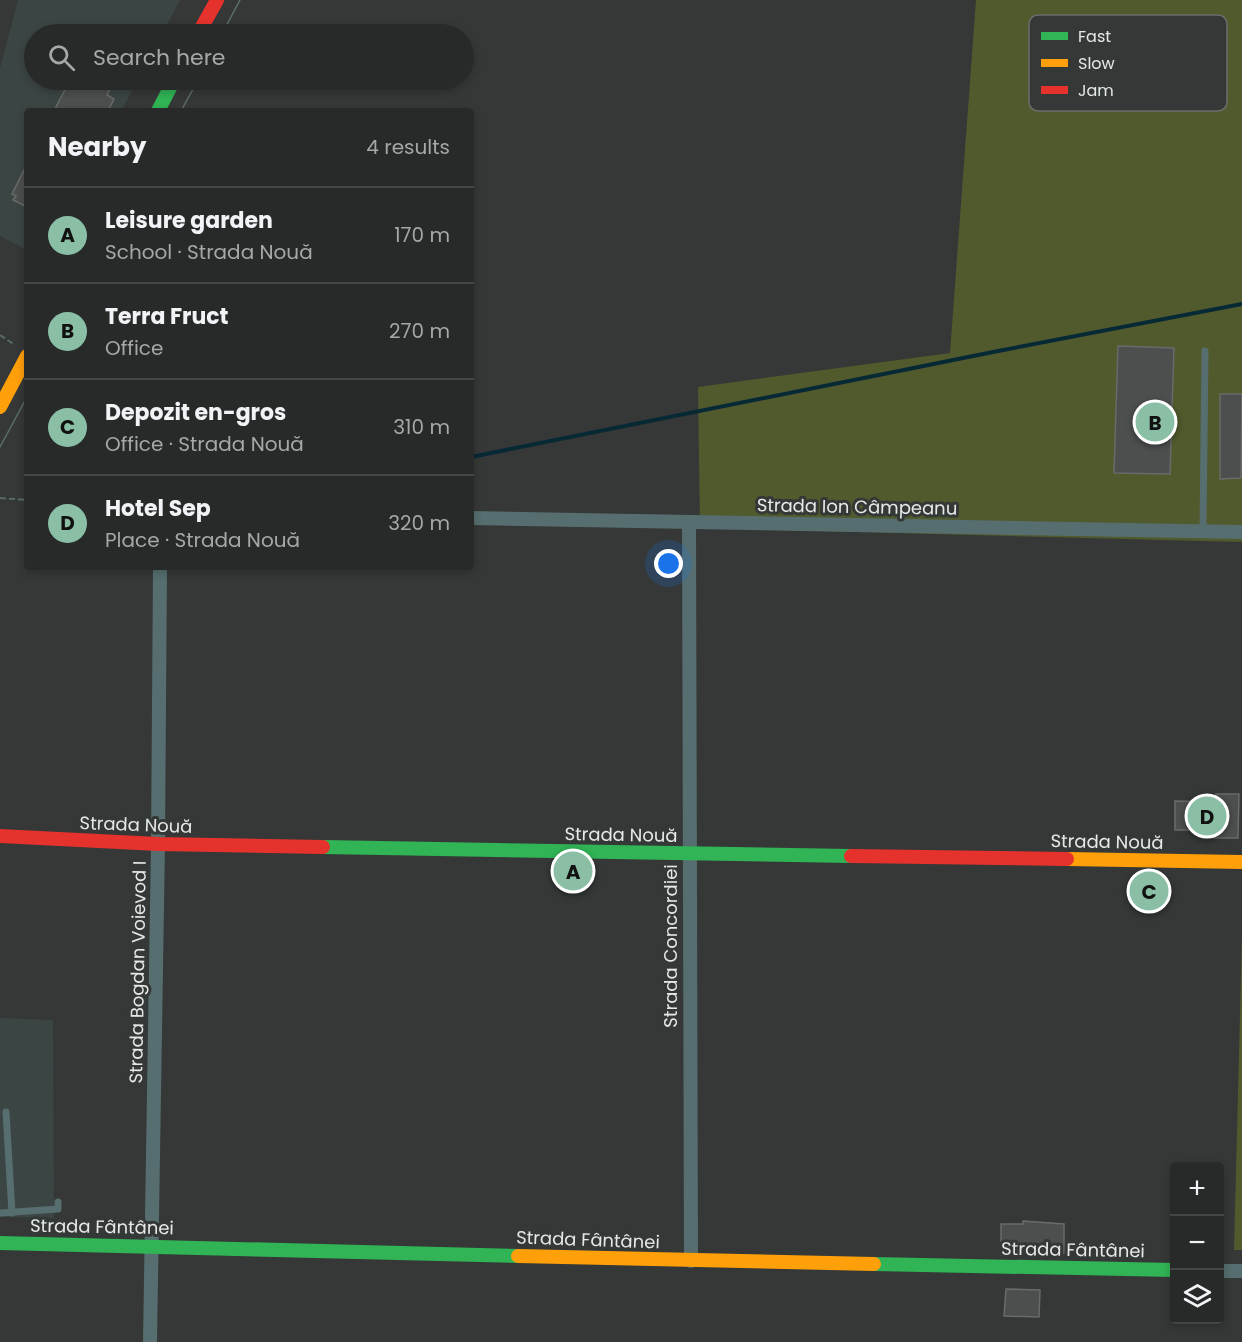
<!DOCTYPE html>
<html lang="en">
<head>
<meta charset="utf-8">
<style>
  body { margin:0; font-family:Poppins,sans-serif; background:#343635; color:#f1f3f6 }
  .controls { position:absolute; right:18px; bottom:18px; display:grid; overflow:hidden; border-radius:6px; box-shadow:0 3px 9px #0003 }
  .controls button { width:54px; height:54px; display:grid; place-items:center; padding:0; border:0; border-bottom:2px solid #444646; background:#282a29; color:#f1f3f6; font:30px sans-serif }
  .you { position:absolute; left:669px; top:564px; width:21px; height:21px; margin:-15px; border:4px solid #fff; border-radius:50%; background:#1a73e8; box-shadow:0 0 0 9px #1a73e833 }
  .badge { display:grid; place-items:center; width:39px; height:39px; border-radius:50%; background:#8abfa5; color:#111; font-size:20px; font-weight:700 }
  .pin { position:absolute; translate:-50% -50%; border:3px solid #fff; box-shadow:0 2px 6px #0006 }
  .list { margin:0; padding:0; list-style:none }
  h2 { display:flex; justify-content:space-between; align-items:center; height:78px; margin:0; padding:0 24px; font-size:26px }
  h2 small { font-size:20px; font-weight:400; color:#a5a7a8 }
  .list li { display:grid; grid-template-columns:39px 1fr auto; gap:18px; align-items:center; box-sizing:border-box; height:96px; padding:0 24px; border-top:2px solid #444646 }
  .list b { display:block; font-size:22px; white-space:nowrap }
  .list p { margin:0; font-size:20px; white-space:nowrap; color:#a5a7a8 }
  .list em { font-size:20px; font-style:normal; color:#a5a7a8 }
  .icon { flex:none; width:33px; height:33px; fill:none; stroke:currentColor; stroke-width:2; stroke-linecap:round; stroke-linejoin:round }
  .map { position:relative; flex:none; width:1242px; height:1342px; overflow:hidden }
  .search { position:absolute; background:#282a29; box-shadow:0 3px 9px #0003; left:24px; top:24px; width:450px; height:66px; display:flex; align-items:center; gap:15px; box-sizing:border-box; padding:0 21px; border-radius:33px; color:#a5a7a8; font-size:22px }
  .panel { position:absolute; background:#282a29; box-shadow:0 3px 9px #0003; left:24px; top:108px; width:450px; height:462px; border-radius:6px }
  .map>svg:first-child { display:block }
  .built { fill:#3b4543 }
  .green { fill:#505a2d }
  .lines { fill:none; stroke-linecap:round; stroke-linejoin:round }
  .stream { stroke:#072936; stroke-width:4 }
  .building { fill:#4d4f4e; stroke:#686b6a; stroke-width:1.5 }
  .path { stroke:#576969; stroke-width:2; stroke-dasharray:6 3; stroke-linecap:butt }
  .lane { stroke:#566e6f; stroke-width:7 }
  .street { stroke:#566e6f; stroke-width:14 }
  .fast { stroke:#30b455; stroke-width:14 }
  .slow { stroke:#ff9f0a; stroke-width:14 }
  .jam { stroke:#e5322d; stroke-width:14 }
  .tram { stroke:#5d6e6f; stroke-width:1.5 }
  .labels { text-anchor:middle; stroke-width:6; stroke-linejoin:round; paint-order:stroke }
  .street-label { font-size:18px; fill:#e5e8e7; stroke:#343937 }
  .key { fill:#343937; stroke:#696e6c; stroke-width:1.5 }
  .key-label { font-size:16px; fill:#e5e8e7 }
</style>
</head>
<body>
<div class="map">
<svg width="1242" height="1342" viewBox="0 0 1242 1342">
  <rect width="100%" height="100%" fill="#353837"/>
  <!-- built -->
  <g class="built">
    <polygon points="18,0 180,0 162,34 34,34 34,80 138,80 121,111 27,111 27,250 0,236 0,68"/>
    <polygon points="0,1018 53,1020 54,1218 0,1217"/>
  </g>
  <!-- green -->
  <g class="green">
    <polygon points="976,0 1242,0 1242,542 700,528 698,387 950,353"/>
    <polygon points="1242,935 1242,1250 1234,1250"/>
  </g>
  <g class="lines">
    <!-- stream -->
    <polyline class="stream" points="471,457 993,352 1242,304"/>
  </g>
  <!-- building -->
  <g class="building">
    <polygon points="70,80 115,80 107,95 114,99 108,111 54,111"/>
    <polygon points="27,164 27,207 13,200 16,196 12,194"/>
    <polygon points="1118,346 1174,348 1170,474 1114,473"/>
    <polygon points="1220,394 1242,394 1241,478 1220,479"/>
    <polygon points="1216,794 1239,794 1238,838 1214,838 1215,830 1175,830 1175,801 1216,802"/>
    <polygon points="1023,1221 1064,1224 1064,1253 1043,1253 1043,1245 1018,1245 1018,1255 1001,1255 1001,1224 1023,1224"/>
    <polygon points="1006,1289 1040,1290 1039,1317 1004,1316"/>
  </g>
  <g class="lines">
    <!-- path -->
    <g class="path">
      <polyline points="0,335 15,345"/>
      <polyline points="0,498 27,500"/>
    </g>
    <!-- lane -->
    <g class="lane">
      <polyline points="154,30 165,34"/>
      <polyline points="1203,531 1205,351"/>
      <polyline points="6,1112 12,1213"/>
      <polyline points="0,1213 58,1209 58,1202"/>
    </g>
    <!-- street -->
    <g class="street">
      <polyline points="471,518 1242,532"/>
      <polyline points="689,522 691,1261"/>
      <polyline points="1220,1271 1242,1271"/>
      <polyline points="150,1342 158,844 160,567"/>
    </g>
    <!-- fast -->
    <g class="fast">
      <polyline points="158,111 174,80"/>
      <polyline points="323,847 851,856"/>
      <polyline points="0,1243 518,1256"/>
      <polyline points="874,1264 1174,1270"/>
    </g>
    <!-- slow -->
    <g class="slow">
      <polyline points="0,407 27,356"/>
      <polyline points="1067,859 1242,862"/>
      <polyline points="518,1256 874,1264"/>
    </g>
    <!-- jam -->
    <g class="jam">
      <polyline points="198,34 217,0"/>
      <polyline points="0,836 158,844 323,847"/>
      <polyline points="851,856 1067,859"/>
    </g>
    <!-- tram -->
    <g class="tram">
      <polyline points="222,34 240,0"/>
      <polyline points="181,111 198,80"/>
      <polyline points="0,447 27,397"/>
    </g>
  </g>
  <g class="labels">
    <!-- street labels -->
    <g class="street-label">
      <text transform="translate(857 507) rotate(1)" y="6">Strada Ion Câmpeanu</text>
      <text transform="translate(136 825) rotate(2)" y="6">Strada Nouă</text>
      <text transform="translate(621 835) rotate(1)" y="6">Strada Nouă</text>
      <text transform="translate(1107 842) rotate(1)" y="6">Strada Nouă</text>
      <text transform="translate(671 946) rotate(-90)" y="6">Strada Concordiei</text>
      <text transform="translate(138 972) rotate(-89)" y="6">Strada Bogdan Voievod I</text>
      <text transform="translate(102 1227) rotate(1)" y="6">Strada Fântânei</text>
      <text transform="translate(588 1240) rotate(2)" y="6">Strada Fântânei</text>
      <text transform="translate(1073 1250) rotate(1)" y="6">Strada Fântânei</text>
    </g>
  </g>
  <!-- legend -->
  <rect x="1029" y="15" width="198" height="96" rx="9" class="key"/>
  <rect x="1041" y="32" width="27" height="8" fill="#30b455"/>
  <rect x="1041" y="59" width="27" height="8" fill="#ff9f0a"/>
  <rect x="1041" y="86" width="27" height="8" fill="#e5322d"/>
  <g class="key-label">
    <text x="1078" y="42">Fast</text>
    <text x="1078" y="69">Slow</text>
    <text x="1078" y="96">Jam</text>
  </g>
</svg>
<div class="controls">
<button>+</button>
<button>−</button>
<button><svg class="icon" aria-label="layers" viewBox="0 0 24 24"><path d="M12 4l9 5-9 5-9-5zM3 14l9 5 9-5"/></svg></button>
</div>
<div class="you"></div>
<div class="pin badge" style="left:573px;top:871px">A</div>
<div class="pin badge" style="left:1155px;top:422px">B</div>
<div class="pin badge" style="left:1149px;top:891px">C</div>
<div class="pin badge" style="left:1207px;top:816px">D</div>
<div class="search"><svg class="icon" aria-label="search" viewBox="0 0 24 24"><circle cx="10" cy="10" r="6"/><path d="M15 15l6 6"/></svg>Search here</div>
<section class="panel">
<h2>Nearby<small>4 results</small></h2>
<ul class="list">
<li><span class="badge">A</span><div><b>Leisure garden</b><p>School · Strada Nouă</p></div><em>170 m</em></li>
<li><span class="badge">B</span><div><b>Terra Fruct</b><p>Office</p></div><em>270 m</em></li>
<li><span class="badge">C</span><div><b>Depozit en-gros</b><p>Office · Strada Nouă</p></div><em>310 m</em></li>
<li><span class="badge">D</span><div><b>Hotel Sep</b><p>Place · Strada Nouă</p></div><em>320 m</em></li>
</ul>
</section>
</div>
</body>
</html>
